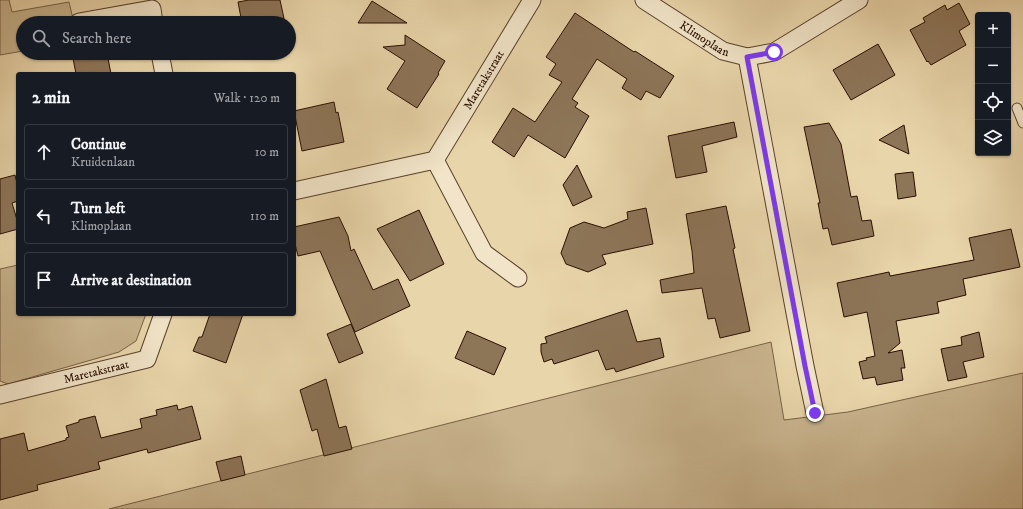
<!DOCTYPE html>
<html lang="en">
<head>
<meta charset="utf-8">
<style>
  body { margin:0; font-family:"IM FELL DW Pica",serif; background:#20242c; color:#f1f3f6 }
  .controls { position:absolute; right:12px; top:12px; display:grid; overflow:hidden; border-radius:4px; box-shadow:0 1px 3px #0004 }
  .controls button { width:36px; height:36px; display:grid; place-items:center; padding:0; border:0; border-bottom:1px solid #363941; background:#171b24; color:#f1f3f6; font:20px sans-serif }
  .stop { position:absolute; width:12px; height:12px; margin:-9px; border:3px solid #7c3aed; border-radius:50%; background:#fff }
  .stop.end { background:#7c3aed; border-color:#fff; box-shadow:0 1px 4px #0008 }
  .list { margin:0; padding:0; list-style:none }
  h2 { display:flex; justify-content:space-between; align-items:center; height:52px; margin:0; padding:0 16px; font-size:17px }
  h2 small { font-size:13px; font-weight:400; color:#9ea1a6 }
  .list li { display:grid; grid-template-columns:26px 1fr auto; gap:12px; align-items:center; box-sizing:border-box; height:56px; margin:0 8px 8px; padding:0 8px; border:1px solid #363941; border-radius:4px }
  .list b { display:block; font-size:15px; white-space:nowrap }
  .list p { margin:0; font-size:13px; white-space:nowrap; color:#9ea1a6 }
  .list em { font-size:13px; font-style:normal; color:#9ea1a6 }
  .icon { flex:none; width:22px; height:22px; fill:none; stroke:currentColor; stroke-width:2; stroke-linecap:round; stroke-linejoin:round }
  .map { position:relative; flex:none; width:1023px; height:509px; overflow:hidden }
  .search { position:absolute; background:#171b24; box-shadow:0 1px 3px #0004; left:16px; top:16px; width:280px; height:44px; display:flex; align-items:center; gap:10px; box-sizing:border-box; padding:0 14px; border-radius:22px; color:#9ea1a6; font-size:15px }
  .panel { position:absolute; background:#171b24; box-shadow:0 1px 3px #0004; left:16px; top:72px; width:280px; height:244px; border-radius:4px }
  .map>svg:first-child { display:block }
  .green { fill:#c8b38d; stroke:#786046 }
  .building { fill:#8d7558; stroke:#290e00 }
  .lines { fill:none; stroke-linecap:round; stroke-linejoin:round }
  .lane-casing { stroke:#59402a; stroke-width:11 }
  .street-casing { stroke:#59402a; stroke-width:19 }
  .lane { stroke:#f1e4c8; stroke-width:9 }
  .street { stroke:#f1e4c8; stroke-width:17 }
  .route { stroke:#7c3aed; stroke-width:5 }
  .labels { text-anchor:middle; stroke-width:4; stroke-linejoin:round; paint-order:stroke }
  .street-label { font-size:12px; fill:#290e00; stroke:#f1e4c8 }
</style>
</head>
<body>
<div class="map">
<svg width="1023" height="509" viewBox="0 0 1023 509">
  <rect width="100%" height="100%" fill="#e9d5aa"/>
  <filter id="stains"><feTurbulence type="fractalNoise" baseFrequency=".005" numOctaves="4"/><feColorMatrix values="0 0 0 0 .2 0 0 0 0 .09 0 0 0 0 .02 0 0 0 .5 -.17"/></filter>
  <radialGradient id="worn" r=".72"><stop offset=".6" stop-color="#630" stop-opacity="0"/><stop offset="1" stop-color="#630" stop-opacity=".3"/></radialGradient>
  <!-- green -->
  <g class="green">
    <polygon points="0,0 9,0 12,12 69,2 74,23 23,23 23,51 0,55"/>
    <polygon points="18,265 18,314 146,314 136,341 119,352 8,384 0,381 0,269"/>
    <polygon points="771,342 784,420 848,412 1023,373 1023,509 109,509"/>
  </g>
  <!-- building -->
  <g class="building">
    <polygon points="249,0 280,0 285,23 242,23 238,2"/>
    <polygon points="372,1 407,23 358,23"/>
    <polygon points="959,3 970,24 959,31 966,45 931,65 928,61 927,62 910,30 925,22 923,18 945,5 947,10"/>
    <polygon points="575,13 634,52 635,51 674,76 660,98 646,91 641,100 622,88 627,79 597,59 572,99 578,103 575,107 589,116 565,158 528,135 514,157 492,142 513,108 535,122 562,82 549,75 556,64 546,57"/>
    <polygon points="405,35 445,61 438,73 439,74 417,108 387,89 405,61 383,47 405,45"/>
    <polygon points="878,44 895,75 851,100 833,70"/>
    <polygon points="72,53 107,53 111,74 76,74"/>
    <polygon points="334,102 336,113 338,112 344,142 302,151 294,111"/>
    <polygon points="734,122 737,137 702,146 707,172 676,178 668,136"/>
    <polygon points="829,123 841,144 851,197 857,196 862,221 871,220 874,236 832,245 828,228 823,229 818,203 820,203 804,127"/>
    <polygon points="904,125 909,154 879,140"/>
    <polygon points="577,165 592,197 573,206 563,185"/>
    <polygon points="913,172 916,196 898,199 895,174"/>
    <polygon points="15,175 18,188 18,201 12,203 18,223 18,229 0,234 0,179"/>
    <polygon points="726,206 735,248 733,249 750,331 720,338 715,318 708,319 702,288 662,293 660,280 694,273 692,251 686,214"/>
    <polygon points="646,208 653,244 602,255 606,264 588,272 566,264 561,253 570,228 584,222 604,228 628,219 627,212"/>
    <polygon points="419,210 444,264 410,281 377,229"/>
    <polygon points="339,217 348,236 351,251 354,249 373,290 398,279 410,306 355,332 320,251 298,256 294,240 294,227"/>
    <polygon points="1011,229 1020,267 963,279 966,295 937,302 939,313 896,321 900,343 888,353 902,350 905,368 901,368 903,380 877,385 875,377 863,379 859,362 867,360 866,358 875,356 867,312 844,317 837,283 889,272 890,276 974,260 969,238"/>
    <polygon points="627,310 637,342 660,338 664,357 616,372 614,368 606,370 598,350 554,364 552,359 544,362 541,352 541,344 547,343 545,337"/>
    <polygon points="210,314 243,314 226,363 193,351 199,337 202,337"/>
    <polygon points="351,324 363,353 339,363 327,334"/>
    <polygon points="467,331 506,348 494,375 455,358"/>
    <polygon points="979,332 984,357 963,362 967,377 948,381 941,349 962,345 961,337"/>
    <polygon points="326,379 339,428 346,426 352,449 324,456 317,429 312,431 300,390"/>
    <polygon points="177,405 178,410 192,406 201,439 148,453 147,449 98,462 100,469 37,485 38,490 0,500 0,439 24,433 28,451 66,440 66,438 69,437 66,426 79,422 79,420 95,416 101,438 142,428 140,419 157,415 156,410"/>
    <polygon points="241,456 245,475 221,481 216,462"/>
  </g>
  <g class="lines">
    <defs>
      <polyline id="lane" points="1017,108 1023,123"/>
      <g id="street">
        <path id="s1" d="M644 0 723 51 747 57 774 52 859 0"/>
        <polyline points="79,22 152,9 154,23"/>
        <polyline points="160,53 164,74"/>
        <polyline points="747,57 805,366 815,413"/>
        <polyline points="435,160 484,253 518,278"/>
        <path id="s2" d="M294 191 435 160 532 0"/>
        <path id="s3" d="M0 395 147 359 163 314"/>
      </g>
    </defs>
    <!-- lane casing -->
    <use href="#lane" class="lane-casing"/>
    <!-- street casing -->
    <use href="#street" class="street-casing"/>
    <!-- lane -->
    <use href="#lane" class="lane"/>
    <!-- street -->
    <use href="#street" class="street"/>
  </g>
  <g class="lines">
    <!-- route -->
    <polyline class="route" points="774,52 747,57 805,366 815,413"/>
  </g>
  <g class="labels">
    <!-- street labels -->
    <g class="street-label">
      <text dy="4" stroke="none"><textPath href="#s1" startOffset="72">Klimoplaan</textPath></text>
      <text dy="4" stroke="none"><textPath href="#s2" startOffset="238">Maretakstraat</textPath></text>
      <text dy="4" stroke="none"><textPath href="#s3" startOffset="99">Maretakstraat</textPath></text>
    </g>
  </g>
  <rect width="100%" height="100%" filter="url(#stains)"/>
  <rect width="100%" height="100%" fill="url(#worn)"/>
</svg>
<div class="controls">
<button>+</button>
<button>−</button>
<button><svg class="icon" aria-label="locate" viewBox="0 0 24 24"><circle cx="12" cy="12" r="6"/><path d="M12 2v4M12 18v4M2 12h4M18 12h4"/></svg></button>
<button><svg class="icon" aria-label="layers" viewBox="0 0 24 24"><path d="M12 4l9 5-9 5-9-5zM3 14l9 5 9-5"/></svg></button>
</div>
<div class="stop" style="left:774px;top:52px"></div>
<div class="stop end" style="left:815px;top:413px"></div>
<div class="search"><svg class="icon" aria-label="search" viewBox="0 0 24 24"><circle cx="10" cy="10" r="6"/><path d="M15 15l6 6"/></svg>Search here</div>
<section class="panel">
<h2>2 min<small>Walk · 120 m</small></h2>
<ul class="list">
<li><svg class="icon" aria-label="ahead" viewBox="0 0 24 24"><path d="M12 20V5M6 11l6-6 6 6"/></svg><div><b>Continue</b><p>Kruidenlaan</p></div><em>10 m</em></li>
<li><svg class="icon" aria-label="left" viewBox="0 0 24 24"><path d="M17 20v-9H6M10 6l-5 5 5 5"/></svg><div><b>Turn left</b><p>Klimoplaan</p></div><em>110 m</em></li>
<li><svg class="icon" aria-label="arrive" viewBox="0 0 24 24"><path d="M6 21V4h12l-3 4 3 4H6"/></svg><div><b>Arrive at destination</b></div></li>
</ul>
</section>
</div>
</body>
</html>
